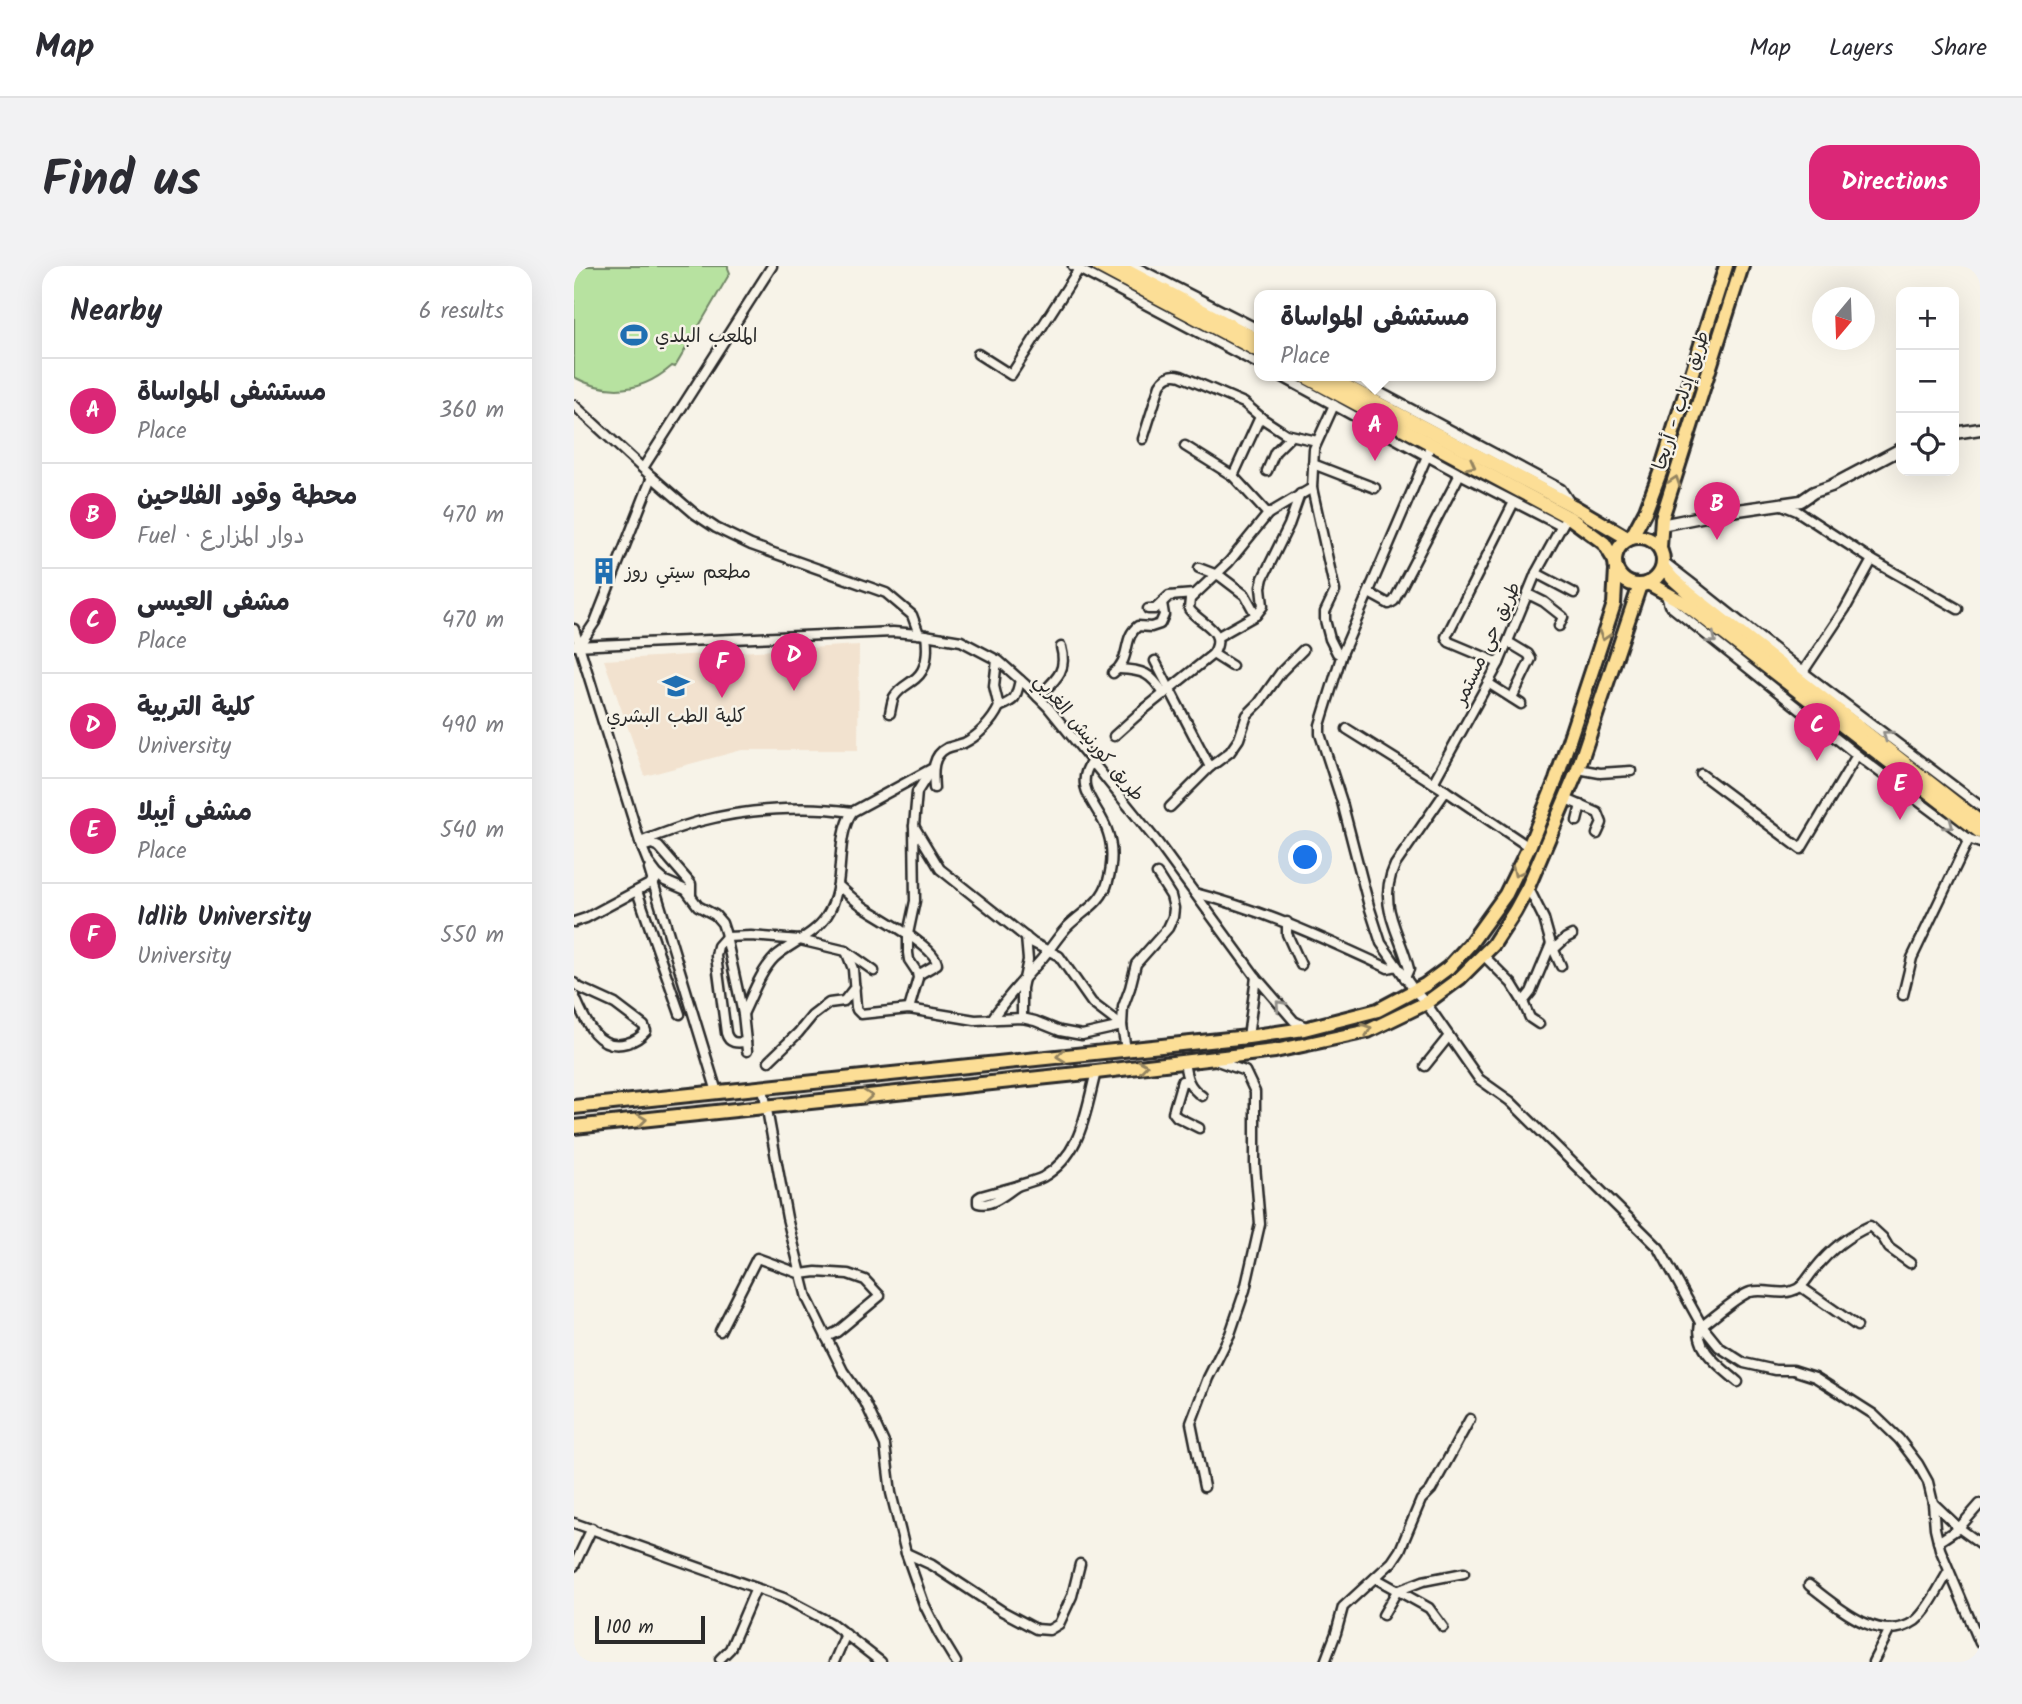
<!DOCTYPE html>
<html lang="en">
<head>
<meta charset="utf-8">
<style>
  body { margin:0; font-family:Kalam,"Playpen Sans Arabic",sans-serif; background:#f2f2f3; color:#2b2b33 }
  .controls { position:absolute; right:21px; top:21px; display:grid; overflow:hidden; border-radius:14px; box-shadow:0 7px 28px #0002 }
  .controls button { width:63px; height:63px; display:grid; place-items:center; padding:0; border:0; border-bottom:2px solid #e1e1e2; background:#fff; color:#2b2b33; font:35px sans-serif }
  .compass { position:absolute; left:1238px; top:21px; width:63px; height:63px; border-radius:50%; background:#fff; box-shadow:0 7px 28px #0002; rotate:199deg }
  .scale { position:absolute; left:21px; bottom:18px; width:110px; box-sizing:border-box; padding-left:7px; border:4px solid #2b2b2b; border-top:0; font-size:19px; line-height:24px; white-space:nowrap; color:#2b2b2b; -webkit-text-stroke:5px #f7f3e8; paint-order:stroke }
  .you { position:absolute; left:732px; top:592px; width:24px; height:24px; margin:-18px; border:5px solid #fff; border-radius:50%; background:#1a73e8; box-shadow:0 0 0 10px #1a73e833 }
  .badge { display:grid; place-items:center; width:46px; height:46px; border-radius:50%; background:#db2777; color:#fff; font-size:23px; font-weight:700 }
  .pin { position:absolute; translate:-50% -58px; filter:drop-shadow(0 2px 4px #0008) }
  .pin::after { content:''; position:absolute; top:37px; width:24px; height:21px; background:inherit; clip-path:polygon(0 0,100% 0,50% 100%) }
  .popup { position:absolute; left:680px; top:24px; width:242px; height:91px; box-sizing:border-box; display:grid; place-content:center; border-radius:14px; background:#fff; filter:drop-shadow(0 2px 5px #0005); font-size:23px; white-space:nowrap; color:#7c7c81 }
  .popup b { font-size:26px; color:#2b2b33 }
  .popup::after { content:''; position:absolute; left:50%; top:100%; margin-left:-14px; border:14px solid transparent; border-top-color:#fff }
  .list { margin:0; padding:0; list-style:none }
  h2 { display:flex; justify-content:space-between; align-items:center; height:91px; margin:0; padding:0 28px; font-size:30px }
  h2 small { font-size:23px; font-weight:400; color:#7c7c81 }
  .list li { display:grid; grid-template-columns:46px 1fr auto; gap:21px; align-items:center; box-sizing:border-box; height:105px; padding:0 28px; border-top:2px solid #e1e1e2 }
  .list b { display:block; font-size:26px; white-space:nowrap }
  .list p { margin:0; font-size:23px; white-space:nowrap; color:#7c7c81 }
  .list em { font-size:23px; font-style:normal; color:#7c7c81 }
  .icon { flex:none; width:38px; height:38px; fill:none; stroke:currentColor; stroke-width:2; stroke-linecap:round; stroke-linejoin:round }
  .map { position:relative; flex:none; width:1406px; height:1396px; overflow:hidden; border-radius:21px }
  header { display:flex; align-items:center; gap:42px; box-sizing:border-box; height:98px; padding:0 35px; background:#fff; border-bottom:2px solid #e1e1e2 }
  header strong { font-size:33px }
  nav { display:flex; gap:38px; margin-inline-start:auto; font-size:24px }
  .intro { display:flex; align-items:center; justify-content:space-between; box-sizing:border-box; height:168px; padding:0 42px }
  h1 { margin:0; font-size:49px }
  .button { padding:18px 32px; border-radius:21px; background:#db2777; color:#fff; font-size:24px; font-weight:700 }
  main { display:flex; gap:42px; padding:0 42px }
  aside { flex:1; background:#fff; border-radius:21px; box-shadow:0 7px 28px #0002 }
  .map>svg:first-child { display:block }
  .built { fill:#f2e2cf }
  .green { fill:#b7e2a0; stroke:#718666; stroke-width:2 }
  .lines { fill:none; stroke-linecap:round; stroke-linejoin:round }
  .minor-casing { stroke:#2b2b2b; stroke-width:13 }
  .tertiary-casing { stroke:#2b2b2b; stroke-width:15 }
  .primary-casing { stroke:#2b2b2b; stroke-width:18 }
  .minor { stroke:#f7f3e8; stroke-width:8 }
  .tertiary { stroke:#f7f3e8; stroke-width:10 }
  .primary { stroke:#fcde96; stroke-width:12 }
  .oneway { stroke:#948460 }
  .oneway2 { stroke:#918f8a }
  .labels { text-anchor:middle; stroke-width:5; stroke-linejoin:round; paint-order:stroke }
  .poi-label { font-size:19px; fill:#2b2b2b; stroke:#f7f3e8; text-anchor:start }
  .street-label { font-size:19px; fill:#2b2b2b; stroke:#f7f3e8 }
</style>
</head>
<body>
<header>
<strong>Map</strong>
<nav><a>Map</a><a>Layers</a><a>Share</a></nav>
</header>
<div class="intro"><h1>Find us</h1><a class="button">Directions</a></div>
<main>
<aside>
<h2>Nearby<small>6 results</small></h2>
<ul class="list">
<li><span class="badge">A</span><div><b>مستشفى المواساة</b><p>Place</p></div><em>360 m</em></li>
<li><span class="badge">B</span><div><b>محطة وقود الفلاحين</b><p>Fuel · دوار المزارع</p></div><em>470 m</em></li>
<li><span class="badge">C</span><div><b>مشفى العيسى</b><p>Place</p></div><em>470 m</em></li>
<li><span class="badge">D</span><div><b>كلية التربية</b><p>University</p></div><em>490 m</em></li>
<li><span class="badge">E</span><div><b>مشفى أيبلا</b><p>Place</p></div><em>540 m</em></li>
<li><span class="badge">F</span><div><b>Idlib University</b><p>University</p></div><em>550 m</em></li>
</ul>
</aside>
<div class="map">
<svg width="1406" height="1396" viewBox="0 0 1406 1396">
  <rect width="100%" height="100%" fill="#f7f3e8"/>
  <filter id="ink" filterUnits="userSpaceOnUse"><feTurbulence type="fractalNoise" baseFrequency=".0143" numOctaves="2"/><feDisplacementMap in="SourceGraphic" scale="14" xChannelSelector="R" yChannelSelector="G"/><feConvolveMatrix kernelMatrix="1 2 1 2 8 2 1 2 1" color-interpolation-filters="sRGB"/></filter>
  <g filter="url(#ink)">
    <!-- built -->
    <polygon class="built" points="285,379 284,484 168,484 71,510 30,394"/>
    <!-- green -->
    <path class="green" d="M0 0H154V2L156 7 101 101 98 100C68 126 35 130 0 111Z"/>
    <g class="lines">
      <defs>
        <g id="minor">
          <polyline points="499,0 686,99"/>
          <polyline points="560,0 686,64"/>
          <polyline points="404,88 437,109 505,3"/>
          <polyline points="705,109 886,208 987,260"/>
          <polyline points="773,109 987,223 997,238"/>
          <polyline points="0,139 78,211 121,248 142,262 177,279 312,327 338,349 345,368"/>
          <polyline points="760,139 740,183 738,222 761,325 751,346 751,354 756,373 763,387 768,388"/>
          <path d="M569 173 586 119C591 111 597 107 607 110L670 137 689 153 712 168 743 175"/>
          <polyline points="856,178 853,190 768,388 746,459 746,468 768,536 795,640 807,677 840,724 852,737 905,813 936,835 1085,982 1128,1060 1145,1081 1170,1097 1201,1104 1219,1104 1241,1111 1299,1148 1325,1173 1344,1198 1354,1216 1359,1237 1361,1262 1366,1283 1406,1377"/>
          <polyline points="611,180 659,210 694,248"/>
          <polyline points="739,198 801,222"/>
          <polyline points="69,202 198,0"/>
          <polyline points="693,205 701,186 717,170"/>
          <polyline points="659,210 686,151"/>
          <polyline points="1208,239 1223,245 1298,294 1384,343"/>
          <polyline points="1090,296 1121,320 1229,406 1406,540"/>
          <polyline points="625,302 646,310 671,329 682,349"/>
          <polyline points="962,307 1000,327"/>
          <polyline points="1091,326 1095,339 1283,489 1395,573 1406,577"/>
          <polyline points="795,327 815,338 820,335 886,208"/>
          <polyline points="954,328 970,336 989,351 985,360"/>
          <polyline points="574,343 581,343 595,330 620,328"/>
          <polyline points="0,363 66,576 74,596 83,608 91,615 112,624 124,640 141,649 148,657 151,666 169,748 173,785"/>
          <polyline points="643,371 682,349 689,340 687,321 689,312 715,259 726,228"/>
          <polyline points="934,376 954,388 957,393 938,432"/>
          <polyline points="0,380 319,366 345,368 387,375 425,395 452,419 474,441 584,577 682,711 720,755 734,762"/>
          <polyline points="5,380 21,356 78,211"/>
          <polyline points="639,388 658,400"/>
          <polyline points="423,394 420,420 425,441"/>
          <polyline points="581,395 636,501"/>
          <polyline points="925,397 875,376 872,371 940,236"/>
          <path d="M545 403C569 404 577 407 590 428"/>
          <polyline points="1229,406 1271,343 1298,294"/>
          <path d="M539 407C558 393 548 372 564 360L577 361 586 358 590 349 588 337"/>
          <polyline points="914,417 947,438"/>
          <path d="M464 431C481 414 494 406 487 381"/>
          <path d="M316 447C317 442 318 435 320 431 326 421 334 419 342 412 354 402 354 384 352 369"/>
          <polyline points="773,463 872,525 955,581"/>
          <path d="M540 470 568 445 639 388C654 364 627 359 615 343L616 333 655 296 694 248 738 222"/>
          <polyline points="1004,503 1026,507 1057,505"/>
          <polyline points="1127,508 1227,583 1283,489"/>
          <polyline points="859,517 925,397 962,307 990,256"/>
          <path d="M360 522C359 507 357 490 373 482 379 480 384 479 390 477 404 470 418 456 425 441 442 434 442 432 446 414"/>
          <polyline points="992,533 1024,547 1028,557 1023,568"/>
          <polyline points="596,541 636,501 656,486 665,473 673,449 685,437 707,406 729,384"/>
          <polyline points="1003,555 1007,539"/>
          <polyline points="340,560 366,603 459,677 485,690 518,737 548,760"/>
          <path d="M66 576C86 569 107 560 127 555 172 543 232 539 278 546"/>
          <polyline points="69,584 68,581 78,578 85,581 117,618 117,629"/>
          <polyline points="75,603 143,826"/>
          <path d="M264 619C273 627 281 635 290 641 305 651 362 681 363 698L344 709"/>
          <polyline points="954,621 970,653 977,678 987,700"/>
          <polyline points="63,625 106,748"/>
          <path d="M621 627C691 645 749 672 814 702L823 700"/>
          <polyline points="0,656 12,652 81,615"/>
          <polyline points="713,656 713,668 727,699"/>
          <polyline points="979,684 992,672 998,669"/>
          <polyline points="272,685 279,703 282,741 283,744 287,748 335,743 401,754 448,752 461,755 486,765 508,769 548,760"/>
          <polyline points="909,689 938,718 949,736 956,752 965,758"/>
          <path d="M831 712 835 703C826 666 802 639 821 599L872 525"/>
          <path d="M0 717 6 722 41 738 70 760 72 765C66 772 61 775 53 777 22 786 10 752 0 729"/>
          <polyline points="1329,729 1338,692 1395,573"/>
          <polyline points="949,736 957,726 977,678"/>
          <polyline points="335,743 344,712 343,706 335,694 334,687 334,668 341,635 340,560 343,526 357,504"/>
          <path d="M169 748C178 730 186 706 201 691 217 677 240 669 252 651 274 618 259 576 278 546L359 502"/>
          <polyline points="448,752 448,722 454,694 452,671"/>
          <path d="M418 753C432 732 449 714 466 695 475 685 483 672 492 662 507 646 528 638 534 615 538 600 539 582 534 567 527 541 497 523 518 495"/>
          <polyline points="674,771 682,711"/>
          <path d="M172 776C163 777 155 778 152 767L142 690 144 680 152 671 177 670 226 674 272 685 300 705"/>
          <polyline points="552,783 548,760 549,741 556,722 562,698 594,662 599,651 600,642 597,630 583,608"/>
          <polyline points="195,795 224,767 238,750 255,737 270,735 281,721"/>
          <path d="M610 795C612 810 614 821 628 830"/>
          <polyline points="851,800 875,770"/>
          <polyline points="613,816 608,815 599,846 603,851 625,862"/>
          <polyline points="189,822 213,952 233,1032 269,1105 291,1136 311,1179 317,1227 332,1287 350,1338 365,1368 382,1396"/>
          <path d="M443 920C451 917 461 915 469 911 508 888 511 847 522 806"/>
          <path d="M443 920C432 928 417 941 404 937V932L407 930Z"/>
          <polyline points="1227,1021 1283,1060"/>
          <path d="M1126 1057C1120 1084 1146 1100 1164 1116"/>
          <path d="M1128 1060C1139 1052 1165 1029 1176 1026 1193 1022 1207 1031 1223 1023 1231 1019 1235 1009 1241 1003 1256 984 1273 970 1296 960L1309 972 1315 982 1336 997"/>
          <polyline points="146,1065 183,992 227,1008 242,1006 274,1008 291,1014 306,1030 263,1066 252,1071"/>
          <polyline points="630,1221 617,1157 634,1112 656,1068 671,1024 686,958 681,899 681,826 671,805 643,795"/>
          <polyline points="1359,1237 1385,1262 1406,1277"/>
          <polyline points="0,1257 210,1332 257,1357 307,1396"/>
          <polyline points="1364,1276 1385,1262 1406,1238"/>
          <polyline points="332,1287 358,1299 428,1345 462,1363 475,1364 485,1358 498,1330 506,1298"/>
          <polyline points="0,1300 18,1262"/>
          <polyline points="801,1312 855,1342 869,1361"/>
          <path d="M1235 1319C1263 1340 1305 1380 1341 1355 1354 1345 1366 1319 1375 1305"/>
          <polyline points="809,1349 823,1325 849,1315 890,1307"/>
          <polyline points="146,1393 156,1383 182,1322"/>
          <polyline points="260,1396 272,1368"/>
          <polyline points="751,1396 762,1367 769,1341 818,1296 826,1284 847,1234 857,1224 896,1153"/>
          <polyline points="1299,1396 1316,1363"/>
        </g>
        <g id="tertiary">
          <polyline points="1380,167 1406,163"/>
          <polyline points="1087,259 1157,245 1227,235 1240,226 1257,220 1327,183"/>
        </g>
        <g id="primary">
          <polyline points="524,0 686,86"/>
          <polyline points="544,0 686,75"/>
          <polyline points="728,109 996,252 1030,277 1041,295"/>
          <polyline points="751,109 999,240 1055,273"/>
          <circle cx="1065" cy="295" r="24"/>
          <polyline points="1057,272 1072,244 1087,204 1152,0"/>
          <polyline points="1086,281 1088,252 1168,0"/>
          <polyline points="1089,301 1099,313 1116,328 1406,556"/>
          <polyline points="1074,317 1110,337 1406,566"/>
          <polyline points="0,841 674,771 730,763 804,744 851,719 874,702 896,678 932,628 955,581 982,514 1040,338 1042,303"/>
          <polyline points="0,861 522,806 701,785 794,765 852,737 886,712 919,679 941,645 954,621 1004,503 1066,319"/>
        </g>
      </defs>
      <!-- minor casing -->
      <use href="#minor" class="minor-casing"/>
      <!-- tertiary casing -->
      <use href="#tertiary" class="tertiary-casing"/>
      <!-- primary casing -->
      <use href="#primary" class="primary-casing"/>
      <!-- minor -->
      <use href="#minor" class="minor"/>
      <!-- tertiary -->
      <use href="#tertiary" class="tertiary"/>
      <!-- primary -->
      <use href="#primary" class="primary"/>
    </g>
    <!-- one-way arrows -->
    <defs><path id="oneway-chevron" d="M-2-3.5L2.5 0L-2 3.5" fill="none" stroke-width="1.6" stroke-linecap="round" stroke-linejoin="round" transform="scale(1.75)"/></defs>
    <g class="oneway">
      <use href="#oneway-chevron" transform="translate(897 199) rotate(28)"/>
      <use href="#oneway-chevron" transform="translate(1101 215) rotate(-72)"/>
      <use href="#oneway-chevron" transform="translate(1030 370) rotate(107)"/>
      <use href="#oneway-chevron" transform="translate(943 606) rotate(116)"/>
      <use href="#oneway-chevron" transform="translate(793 763) rotate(-19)"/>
      <use href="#oneway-chevron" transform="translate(487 790) rotate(174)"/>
      <use href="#oneway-chevron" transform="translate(569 800) rotate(-8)"/>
      <use href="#oneway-chevron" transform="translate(294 830) rotate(-6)"/>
      <use href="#oneway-chevron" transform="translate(68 854) rotate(-6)"/>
    </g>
    <g class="oneway2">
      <use href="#oneway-chevron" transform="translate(1138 373) rotate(39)"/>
      <use href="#oneway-chevron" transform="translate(1313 469) rotate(-143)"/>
      <use href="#oneway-chevron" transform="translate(1375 559) rotate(37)"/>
      <use href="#oneway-chevron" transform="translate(706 739) rotate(-132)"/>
    </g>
  </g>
  <!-- icons -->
  <defs>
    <symbol id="stadium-bare" viewBox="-9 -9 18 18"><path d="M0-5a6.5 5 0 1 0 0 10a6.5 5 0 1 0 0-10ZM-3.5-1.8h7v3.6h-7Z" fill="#1f6fb2" stroke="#f7f3e8" stroke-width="2.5" paint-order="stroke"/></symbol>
    <symbol id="building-bare" viewBox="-9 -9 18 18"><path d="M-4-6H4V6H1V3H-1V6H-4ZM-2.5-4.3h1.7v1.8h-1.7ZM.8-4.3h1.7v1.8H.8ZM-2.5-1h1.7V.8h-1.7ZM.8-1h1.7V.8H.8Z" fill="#1f6fb2" stroke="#f7f3e8" stroke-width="2.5" paint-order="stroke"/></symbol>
    <symbol id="university-bare" viewBox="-9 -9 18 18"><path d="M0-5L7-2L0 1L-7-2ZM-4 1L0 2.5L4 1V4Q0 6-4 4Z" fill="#1f6fb2" stroke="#f7f3e8" stroke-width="2.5" paint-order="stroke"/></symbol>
  </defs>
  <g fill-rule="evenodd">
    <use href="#stadium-bare" x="41" y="50" width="38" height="38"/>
    <use href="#building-bare" x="11" y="286" width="38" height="38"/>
    <use href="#university-bare" x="83" y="401" width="38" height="38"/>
  </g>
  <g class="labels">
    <!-- poi labels -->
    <g class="poi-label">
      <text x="81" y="76">الملعب البلدي</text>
      <text x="51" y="312">مطعم سيتي روز</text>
      <text x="102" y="456" text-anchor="middle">كلية الطب البشري</text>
    </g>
    <!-- street labels -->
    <g class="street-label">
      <text transform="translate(1106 134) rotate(-72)" y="7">طريق إدلب - أريحا</text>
      <text transform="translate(912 377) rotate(-65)" y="7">طريق حي مستمر</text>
      <text transform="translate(516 471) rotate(50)" y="7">طريق كورنيش الغربي</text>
    </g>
  </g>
</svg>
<div class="controls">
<button>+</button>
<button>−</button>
<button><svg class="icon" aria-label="locate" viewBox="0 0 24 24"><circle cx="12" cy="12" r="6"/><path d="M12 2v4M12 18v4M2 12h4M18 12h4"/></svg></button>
</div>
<svg class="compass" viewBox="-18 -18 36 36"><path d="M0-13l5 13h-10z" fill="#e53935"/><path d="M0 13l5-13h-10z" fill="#7c7c81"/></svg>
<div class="scale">100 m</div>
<div class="you"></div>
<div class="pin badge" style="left:801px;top:195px">A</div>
<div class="popup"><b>مستشفى المواساة</b>Place</div>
<div class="pin badge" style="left:1143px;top:274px">B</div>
<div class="pin badge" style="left:1243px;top:495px">C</div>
<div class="pin badge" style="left:220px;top:425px">D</div>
<div class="pin badge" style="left:1326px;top:554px">E</div>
<div class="pin badge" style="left:148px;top:432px">F</div>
</div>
</main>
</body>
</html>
